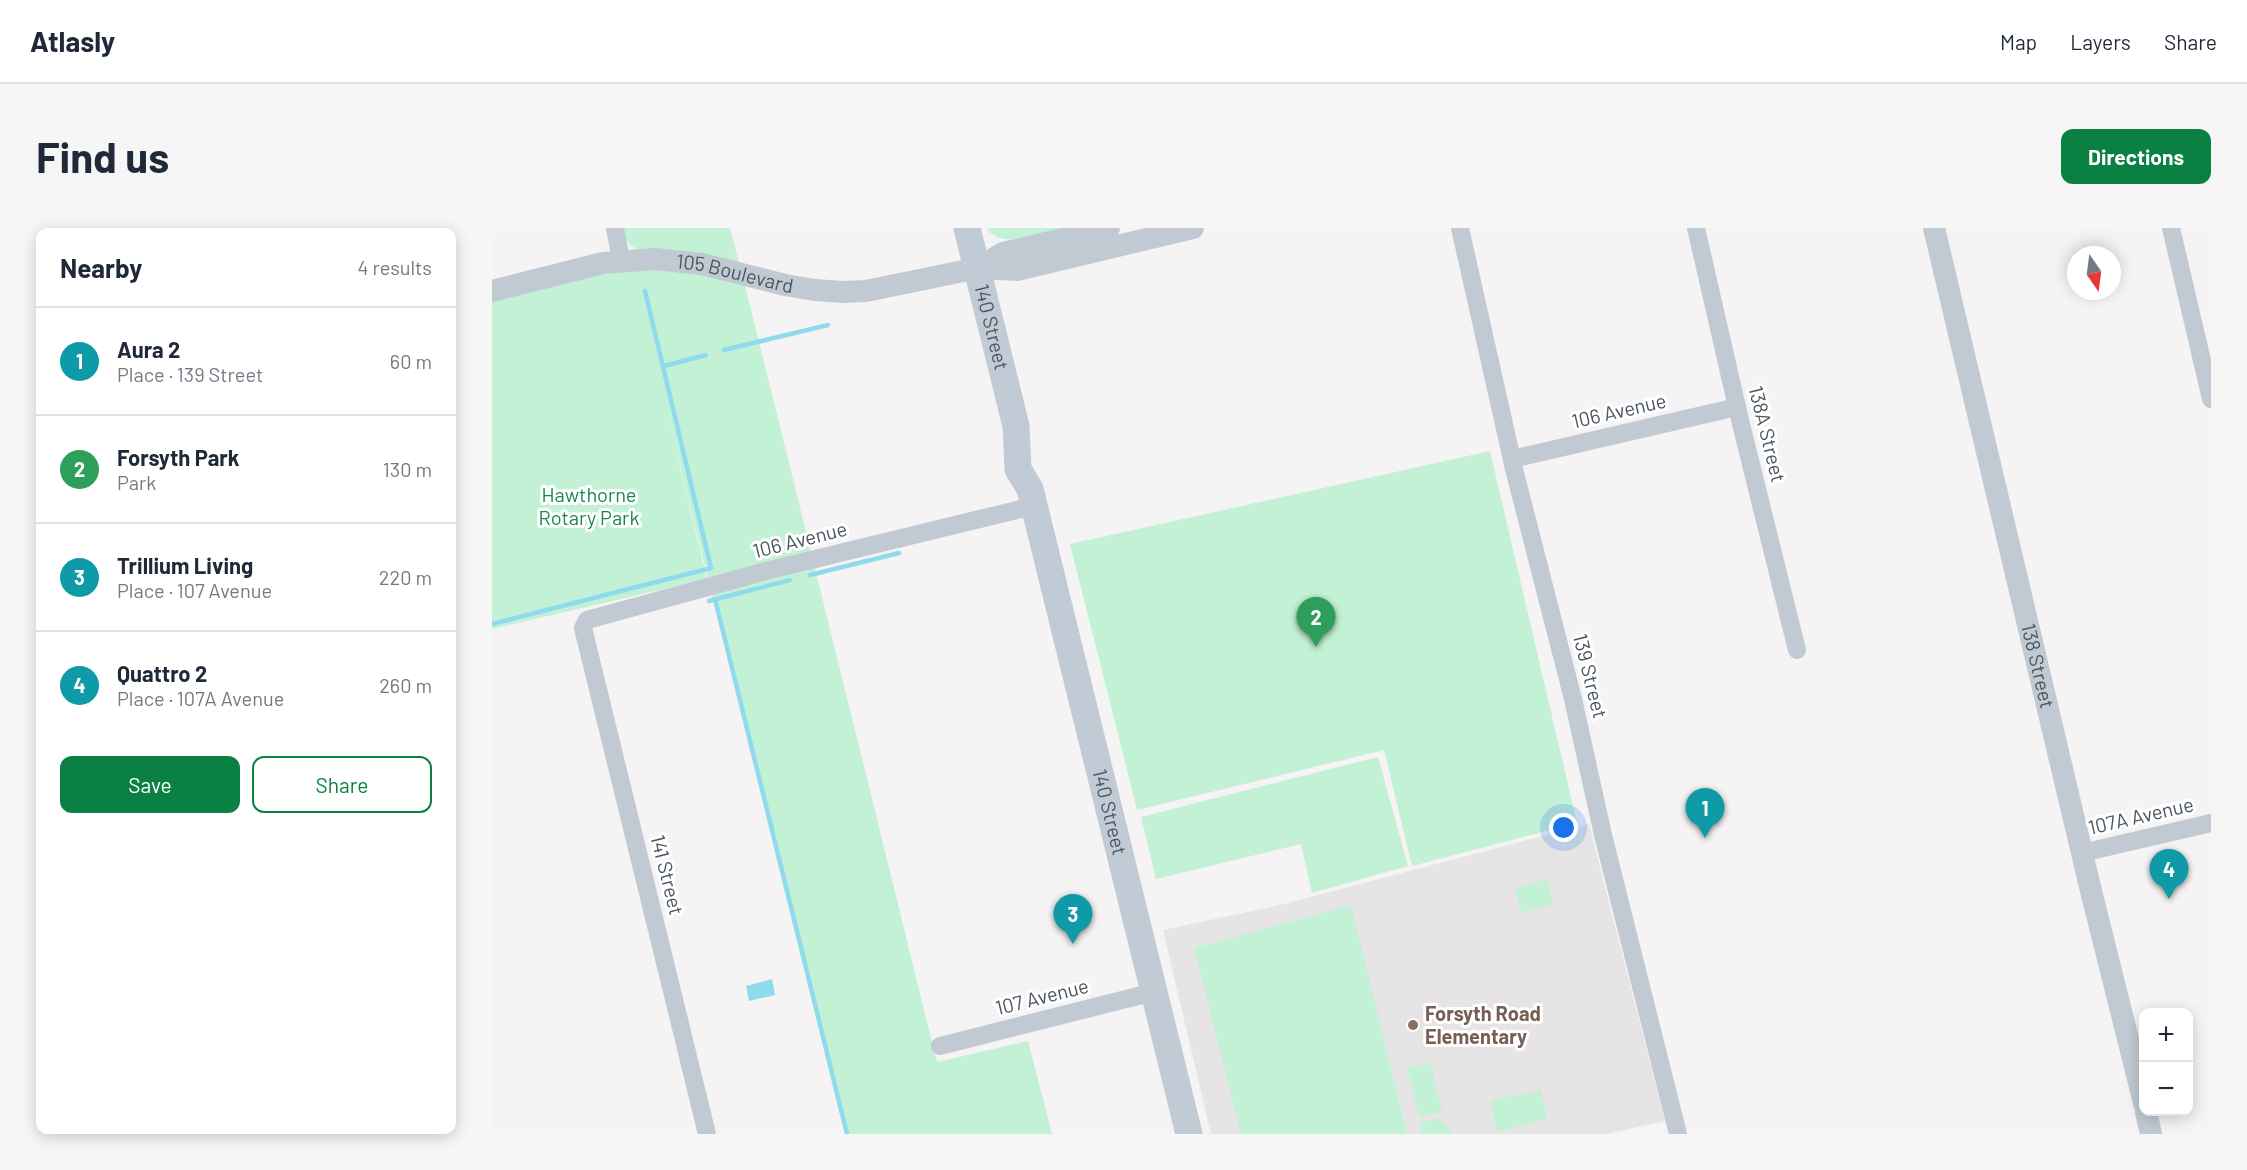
<!DOCTYPE html>
<html lang="en">
<head>
<meta charset="utf-8">
<style>
  body { margin:0; font-family:Barlow,sans-serif; background:#f6f6f7; color:#1f2937 }
  .controls { position:absolute; right:18px; bottom:18px; display:grid; overflow:hidden; border-radius:12px; box-shadow:0 3px 15px #0003 }
  .controls button { width:54px; height:54px; display:grid; place-items:center; padding:0; border:0; border-bottom:2px solid #e0e1e3; background:#fff; color:#1f2937; font:30px sans-serif }
  .compass { position:absolute; left:1575px; top:18px; width:54px; height:54px; border-radius:50%; background:#fff; box-shadow:0 3px 15px #0003; rotate:166deg }
  .you { position:absolute; left:1072px; top:600px; width:21px; height:21px; margin:-15px; border:4px solid #fff; border-radius:50%; background:#1a73e8; box-shadow:0 0 0 9px #1a73e833 }
  .badge { display:grid; place-items:center; width:39px; height:39px; border-radius:50%; background:#0b8043; color:#fff; font-size:20px; font-weight:700 }
  .pin { position:absolute; translate:-50% -50px; filter:drop-shadow(0 2px 3px #0008) }
  .pin::after { content:''; position:absolute; top:32px; width:21px; height:18px; background:inherit; clip-path:polygon(0 0,100% 0,50% 100%) }
  .list { margin:0; padding:0; list-style:none }
  h2 { display:flex; justify-content:space-between; align-items:center; height:78px; margin:0; padding:0 24px; font-size:26px }
  h2 small { font-size:20px; font-weight:400; color:#747a83 }
  .list li { display:grid; grid-template-columns:39px 1fr auto; gap:18px; align-items:center; box-sizing:border-box; height:108px; padding:0 24px; border-top:2px solid #e0e1e3 }
  .list b { display:block; font-size:22px; white-space:nowrap }
  .list p { margin:0; font-size:20px; white-space:nowrap; color:#747a83 }
  .list em { font-size:20px; font-style:normal; color:#747a83 }
  .actions { display:flex; gap:12px; padding:18px 24px }
  .actions a { flex:1; padding:14px 0; border:2px solid #0b8043; border-radius:12px; text-align:center; font-size:21px; color:#0b8043 }
  .actions .main { background:#0b8043; color:#fff }
  .map { position:relative; flex:none; width:1719px; height:906px; overflow:hidden; border-radius:12px }
  header { display:flex; align-items:center; gap:36px; box-sizing:border-box; height:84px; padding:0 30px; background:#fff; border-bottom:2px solid #e0e1e3 }
  header strong { font-size:28px }
  nav { display:flex; gap:33px; margin-inline-start:auto; font-size:21px }
  .intro { display:flex; align-items:center; justify-content:space-between; box-sizing:border-box; height:144px; padding:0 36px }
  h1 { margin:0; font-size:42px }
  .button { padding:15px 27px; border-radius:12px; background:#0b8043; color:#fff; font-size:21px; font-weight:700 }
  main { display:flex; gap:36px; padding:0 36px }
  aside { flex:1; background:#fff; border-radius:12px; box-shadow:0 3px 15px #0003 }
  .map>svg:first-child { display:block }
  .education { fill:#e6e4e5 }
  .green { fill:#c3f1d5 }
  .water { fill:#90daee }
  .lines { fill:none; stroke-linecap:round; stroke-linejoin:round }
  .stream { stroke:#90daee; stroke-width:4.5 }
  .minor { stroke:#c1cad2; stroke-width:18 }
  .tertiary { stroke:#c1cad2; stroke-width:22 }
  .secondary { stroke:#c1cbd6; stroke-width:27 }
  .education-dot { fill:#8d6e63; stroke:#fff; stroke-width:2 }
  .labels { text-anchor:middle; stroke-width:6; stroke-linejoin:round; paint-order:stroke }
  .street-label { font-size:20px; fill:#4a5661; stroke:#fff }
  .park-label { font-size:20px; fill:#17864f; stroke:#fff }
  .education-label { font-size:20px; font-weight:bold; fill:#785e54; stroke:#fff; text-anchor:start }
</style>
</head>
<body>
<header>
<strong>Atlasly</strong>
<nav><a>Map</a><a>Layers</a><a>Share</a></nav>
</header>
<div class="intro"><h1>Find us</h1><a class="button">Directions</a></div>
<main>
<aside>
<h2>Nearby<small>4 results</small></h2>
<ul class="list">
<li><span class="badge" style="background:#0f9aa8">1</span><div><b>Aura 2</b><p>Place · 139 Street</p></div><em>60 m</em></li>
<li><span class="badge" style="background:#2e9e5b">2</span><div><b>Forsyth Park</b><p>Park</p></div><em>130 m</em></li>
<li><span class="badge" style="background:#0f9aa8">3</span><div><b>Trillium Living</b><p>Place · 107 Avenue</p></div><em>220 m</em></li>
<li><span class="badge" style="background:#0f9aa8">4</span><div><b>Quattro 2</b><p>Place · 107A Avenue</p></div><em>260 m</em></li>
</ul>
<div class="actions"><a class="main">Save</a><a>Share</a></div>
</aside>
<div class="map">
<svg width="1719" height="906" viewBox="0 0 1719 906">
  <rect width="100%" height="100%" fill="#f5f3f3"/>
  <!-- education -->
  <polygon class="education" points="1097,596 1173,893 1114,906 719,906 671,702 784,678"/>
  <!-- green -->
  <g class="green">
    <polygon points="130,0 238,0 248,38 144,21 136,15"/>
    <path d="M495 0H571C550 5 508 23 495 0Z"/>
    <polygon points="190,41 253,57 445,834 536,813 560,906 353,906 174,180 215,351 0,401 0,72 113,43"/>
    <polygon points="998,223 1085,595 920,638 892,522 645,582 578,316"/>
    <polygon points="886,529 916,638 820,665 809,616 664,651 649,589"/>
    <polygon points="1055,651 1062,676 1029,685 1023,660"/>
    <polygon points="859,677 915,906 749,906 702,720"/>
    <polygon points="938,835 950,884 927,889 915,839"/>
    <polygon points="1049,862 1055,891 1005,904 998,873"/>
    <polygon points="949,890 961,906 930,906 927,895"/>
  </g>
  <!-- water -->
  <polygon class="water" points="280,751 283,767 257,773 254,758"/>
  <g class="lines">
    <!-- stream -->
    <g class="stream">
      <polyline points="232,122 336,97"/>
      <polyline points="172,138 214,127"/>
      <polyline points="318,347 407,325"/>
      <polyline points="223,371 355,906"/>
      <polyline points="217,373 298,352"/>
      <polyline points="0,396 219,340 153,63"/>
    </g>
    <!-- minor -->
    <g class="minor">
      <polyline points="123,0 129,32"/>
      <polyline points="968,0 1022,241 1081,471 1111,607 1186,906"/>
      <polyline points="1204,0 1248,192 1305,422"/>
      <polyline points="1679,0 1719,171"/>
      <polyline points="1020,231 1245,179"/>
      <polyline points="1590,625 1719,595"/>
      <polyline points="448,818 662,764"/>
      <polyline points="215,906 91,400 95,392 278,342 541,278"/>
    </g>
    <!-- tertiary -->
    <g class="tertiary">
      <path id="s1" d="M1442 0 1599 663 1652 875"/>
      <polyline points="486,40 511,25 617,0"/>
      <path id="s2" d="M0 63 111 35 163 31 210 36 293 57 323 62 351 64 374 63 486 40 525 42 701 0"/>
      <polyline points="1654,884 1659,906"/>
    </g>
    <!-- secondary -->
    <path class="secondary" id="s3" d="M475 0 524 198 526 241 538 261 697 906"/>
  </g>
  <!-- markers -->
  <circle class="education-dot" cx="921" cy="797" r="6"/>
  <g class="labels">
    <!-- street labels -->
    <g class="street-label">
      <text dy="7" stroke="none"><textPath href="#s2" startOffset="248">105 Boulevard</textPath></text>
      <text dy="7" stroke="none"><textPath href="#s3" startOffset="102">140 Street</textPath></text>
      <text transform="translate(1127 183) rotate(-13)" y="7">106 Avenue</text>
      <text transform="translate(1275 206) rotate(76)" y="7">138A Street</text>
      <text transform="translate(308 312) rotate(-14)" y="7">106 Avenue</text>
      <text dy="7" stroke="none"><textPath href="#s1" startOffset="450">138 Street</textPath></text>
      <text transform="translate(1098 448) rotate(76)" y="7">139 Street</text>
      <text dy="7" stroke="none"><textPath href="#s3" startOffset="603">140 Street</textPath></text>
      <text transform="translate(1649 588) rotate(-13)" y="7">107A Avenue</text>
      <text transform="translate(175 647) rotate(76)" y="7">141 Street</text>
      <text transform="translate(550 769) rotate(-14)" y="7">107 Avenue</text>
    </g>
    <!-- park labels -->
    <g class="park-label">
      <text x="97" y="274">Hawthorne<tspan x="97" dy="23">Rotary Park</tspan></text>
    </g>
    <!-- education labels -->
    <g class="education-label">
      <text x="933" y="793">Forsyth Road<tspan x="933" dy="23">Elementary</tspan></text>
    </g>
  </g>
</svg>
<div class="controls">
<button>+</button>
<button>−</button>
</div>
<svg class="compass" viewBox="-18 -18 36 36"><path d="M0-13l5 13h-10z" fill="#e53935"/><path d="M0 13l5-13h-10z" fill="#747a83"/></svg>
<div class="you"></div>
<div class="pin badge" style="left:1213px;top:610px;background:#0f9aa8">1</div>
<div class="pin badge" style="left:824px;top:419px;background:#2e9e5b">2</div>
<div class="pin badge" style="left:581px;top:716px;background:#0f9aa8">3</div>
<div class="pin badge" style="left:1677px;top:671px;background:#0f9aa8">4</div>
</div>
</main>
</body>
</html>
